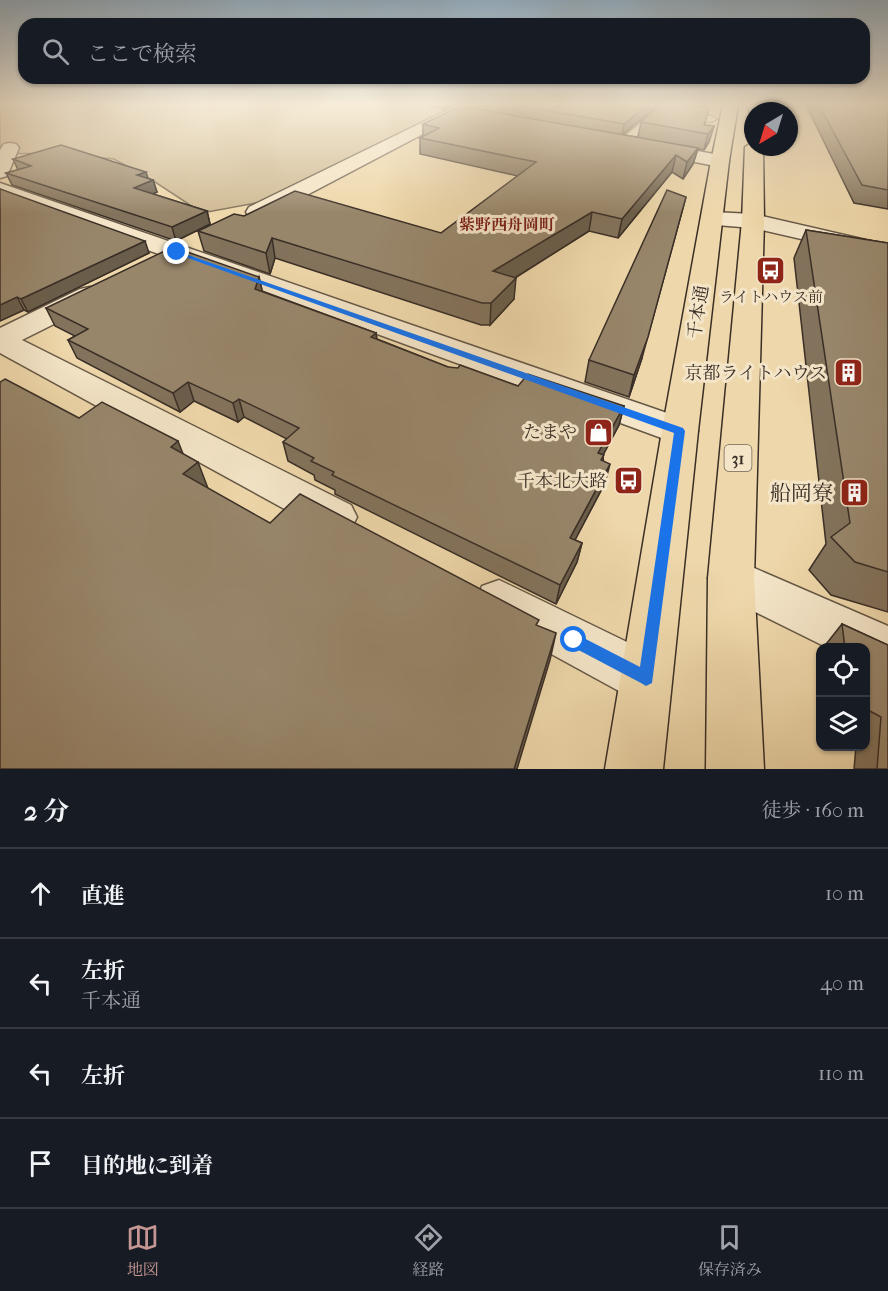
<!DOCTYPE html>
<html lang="ja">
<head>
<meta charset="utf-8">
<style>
  body { margin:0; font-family:"IM FELL French Canon","Noto Serif JP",serif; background:#242831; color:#f1f3f6 }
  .controls { position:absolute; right:18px; bottom:18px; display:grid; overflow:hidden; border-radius:12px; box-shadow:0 2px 4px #0004 }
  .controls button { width:54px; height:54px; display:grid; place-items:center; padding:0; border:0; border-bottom:2px solid #363941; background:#171b24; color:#f1f3f6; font:30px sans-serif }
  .compass { position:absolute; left:744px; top:102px; width:54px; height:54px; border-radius:50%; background:#171b24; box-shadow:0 2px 4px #0004; rotate:218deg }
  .stop { position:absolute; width:18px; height:18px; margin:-14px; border:4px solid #1a73e8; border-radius:50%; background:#fff }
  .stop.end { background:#1a73e8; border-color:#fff; box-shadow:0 2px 6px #0008 }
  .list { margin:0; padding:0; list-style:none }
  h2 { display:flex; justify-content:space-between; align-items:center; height:78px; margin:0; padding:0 24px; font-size:26px }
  h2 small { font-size:20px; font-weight:400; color:#9ea1a6 }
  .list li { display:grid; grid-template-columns:39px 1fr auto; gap:18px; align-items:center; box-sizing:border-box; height:90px; padding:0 24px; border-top:2px solid #363941 }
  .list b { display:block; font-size:22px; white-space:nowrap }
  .list p { margin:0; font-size:20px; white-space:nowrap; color:#9ea1a6 }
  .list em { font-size:20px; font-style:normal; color:#9ea1a6 }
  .icon { flex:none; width:33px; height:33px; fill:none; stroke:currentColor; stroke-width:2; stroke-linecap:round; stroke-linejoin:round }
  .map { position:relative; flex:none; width:888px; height:769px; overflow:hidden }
  .search { position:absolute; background:#171b24; box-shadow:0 2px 4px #0004; left:18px; right:18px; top:18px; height:66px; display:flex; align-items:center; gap:15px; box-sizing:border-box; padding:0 21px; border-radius:18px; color:#9ea1a6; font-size:22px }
  .sheet { height:438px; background:#171b24 }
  nav { display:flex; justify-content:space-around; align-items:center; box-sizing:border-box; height:84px; border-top:2px solid #363941; background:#171b24; font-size:16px; color:#9ea1a6 }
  nav a { display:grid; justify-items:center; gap:3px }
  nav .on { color:#c59692 }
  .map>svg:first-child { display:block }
  .green { fill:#cfba94; stroke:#84745e; stroke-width:1.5 }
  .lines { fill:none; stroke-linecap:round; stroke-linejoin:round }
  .service-casing { stroke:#675948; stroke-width:2 }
  .minor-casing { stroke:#675948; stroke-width:3 }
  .primary-casing { stroke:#3a2f27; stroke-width:3 }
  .service { fill:#f4e5c8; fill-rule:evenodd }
  .minor { fill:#f4e5c8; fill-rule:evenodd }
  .primary { fill:#eed7aa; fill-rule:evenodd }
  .wall { fill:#83735c; stroke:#3a2f27; stroke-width:1.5; fill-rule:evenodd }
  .shaded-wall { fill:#6a5e4b; stroke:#3a2f27; stroke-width:1.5 }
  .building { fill:#98866b; stroke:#3a2f27; stroke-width:1.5 }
  .route { fill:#1a73e8 }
  .labels { text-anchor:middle; stroke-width:6; stroke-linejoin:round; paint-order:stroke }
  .far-poi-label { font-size:15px; fill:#3a2f27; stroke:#f4e5c8 }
  .far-neighbourhood-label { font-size:16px; font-weight:bold; fill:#7a1f14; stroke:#f4e5c8 }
  .shield { fill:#f4e5c8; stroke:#726657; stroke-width:1.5 }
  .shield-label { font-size:16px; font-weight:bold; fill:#3a2f27 }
  .street-label { font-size:18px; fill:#3a2f27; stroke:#f4e5c8 }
  .poi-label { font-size:18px; fill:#3a2f27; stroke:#f4e5c8; text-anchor:end }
  .near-poi-label { font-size:21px; fill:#3a2f27; stroke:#f4e5c8; text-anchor:end }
</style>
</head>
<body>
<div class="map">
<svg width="888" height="769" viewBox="0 0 888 769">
  <rect width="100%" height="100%" fill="#eed7aa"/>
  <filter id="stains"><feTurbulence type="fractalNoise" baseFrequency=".00333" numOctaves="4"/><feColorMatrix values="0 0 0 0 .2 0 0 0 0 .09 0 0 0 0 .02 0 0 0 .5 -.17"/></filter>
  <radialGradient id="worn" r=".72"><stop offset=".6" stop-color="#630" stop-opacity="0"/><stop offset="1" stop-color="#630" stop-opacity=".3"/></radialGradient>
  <!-- green -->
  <polygon class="green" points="0,105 424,105 447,110 267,201 202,213 152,180 114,159 58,153 0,154"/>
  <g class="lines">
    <defs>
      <polygon id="service" points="656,110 712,116 717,119 712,122 658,116 627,145 619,145 619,141"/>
      <g id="minor">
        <polygon points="458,105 478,105 265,217 257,219 249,217 246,212 249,207"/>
        <polygon points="10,143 16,144 19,148 7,176 0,178 0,150 4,144"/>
        <polygon points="651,143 720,155 727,157 729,161 727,165 720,167 645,152 642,148 645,144"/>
        <polygon points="0,183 693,422 698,431 693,440 680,444 667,440 0,196"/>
        <polygon points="712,212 753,214 888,245 888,259 753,228 704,224 701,219 704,214"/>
        <polygon points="90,287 100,289 104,295 100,301 22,340 351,505 357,517 351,529 336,534 321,529 0,353 0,328 80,289"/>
        <polygon points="731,558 888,626 888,675 866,666 866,648 828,648 715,592 708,578 715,564"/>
        <polygon points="499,580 664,660 672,678 664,696 646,704 628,696 482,616 476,601 482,586"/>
      </g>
      <g id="primary">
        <polygon points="723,105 738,105 729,161 698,431 663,769 605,769 662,431 711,161"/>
        <polygon points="747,105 763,105 763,111 753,111 753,115 750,114"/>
        <polygon points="753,142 753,147 763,147 764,221 754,578 764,769 706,769 708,578 742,221 745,147"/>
      </g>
    </defs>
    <!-- service casing -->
    <use href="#service" class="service-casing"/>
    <!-- minor casing -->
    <use href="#minor" class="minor-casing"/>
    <!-- primary casing -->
    <use href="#primary" class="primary-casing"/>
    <!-- service -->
    <use href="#service" class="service"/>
    <!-- minor -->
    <use href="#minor" class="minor"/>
    <!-- primary -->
    <use href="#primary" class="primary"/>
  </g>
  <!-- wall -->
  <g class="wall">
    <polygon points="426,105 452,105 445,109"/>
    <path d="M476 105H708L705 125 714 126 709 142 704 150 698 149 693 164 683 179 672 172 618 238 589 231 515 278 514 299 490 325H481L275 258 270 274 204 251 198 231 244 216 441 233 518 176 420 154V138L423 136V124L476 109ZM655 108H656L641 122 638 137 623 135Z"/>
    <polygon points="806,105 888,105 888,209 854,203"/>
    <polygon points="13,159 153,180 157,192 153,194 207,211 210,224 176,241 12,185 6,173 18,170"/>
    <polygon points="0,189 149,253 28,312 24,310 0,321"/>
    <polygon points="806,230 888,243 888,612 831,595 809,570 826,544 794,258"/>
    <polygon points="259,277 262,291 376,333 377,339 448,367 518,386 624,406 619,425 603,455 605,483 575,540 582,543 577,562 556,604 335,494 335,490 315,480 314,475 288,461 283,442 287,439 244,417 238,422 194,401 180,412 77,358 68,340 75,336 55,326 46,308"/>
    <polygon points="642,358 629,397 585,382 589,360"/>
    <polygon points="842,624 888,645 888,769 854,769 856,747 866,747 866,648 823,648"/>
  </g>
  <!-- shaded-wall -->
  <g class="shaded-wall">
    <polygon points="445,105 452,105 445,109"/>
    <polygon points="647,105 655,105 655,108 622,135 624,124"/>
    <polygon points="714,126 709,142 704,150 708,134"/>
    <polygon points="698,148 693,164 683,179 687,162"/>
    <polygon points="676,155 672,172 618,238 622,219"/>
    <polygon points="146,172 149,182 153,180 157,192 138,200 134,188 137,175"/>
    <polygon points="686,197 642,358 629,397 634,375"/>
    <polygon points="207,211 210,224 176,241 172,227"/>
    <polygon points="592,212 589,231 492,292 493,271"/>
    <polygon points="272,238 275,258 270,274 266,253"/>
    <polygon points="145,241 149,253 28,312 21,299"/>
    <polygon points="259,277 263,294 255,289"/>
    <polygon points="516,278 514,299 490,325 491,303"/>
    <polygon points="17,297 24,310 0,321 0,305"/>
    <polygon points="376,333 378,351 371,337"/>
    <polygon points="188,382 194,401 180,412 173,393"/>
    <polygon points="239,399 244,417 238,422 233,403"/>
    <polygon points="624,406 619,425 594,472 598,453"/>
    <polygon points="178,441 189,469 198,462 209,491 195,503 171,447"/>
    <polygon points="610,464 605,483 566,557 570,538"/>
    <polygon points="582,543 577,562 556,604 560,585"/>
    <polygon points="556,633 550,660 517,769 514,769"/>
  </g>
  <!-- building -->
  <g class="building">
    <polygon points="515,105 647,105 624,124"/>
    <polygon points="660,105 681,105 707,108 709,110 704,125 714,126 708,134 641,122"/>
    <polygon points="819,105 888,105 888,190 862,185"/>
    <polygon points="460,106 698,148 687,162 676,155 622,219 592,212 493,271 516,278 491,303 482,303 272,238 266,253 198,231 234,214 244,216 295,191 441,233 536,162 420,138 439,128 423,124"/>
    <polygon points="61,145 146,172 137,175 153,180 134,188 207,211 172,227 6,173 31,166 13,159"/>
    <polygon points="0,189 145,241 21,299 17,297 0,305"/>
    <polygon points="667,190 686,197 648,337 634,375 589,360"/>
    <polygon points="806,230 888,243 888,572 855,562 831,537 850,523"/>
    <polygon points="173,247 259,277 255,289 376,333 371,337 448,367 458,368 460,365 518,386 528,374 624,406 598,453 604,455 601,460 610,464 570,538 582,543 560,585 332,475 334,472 311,461 314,458 283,442 299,428 239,399 233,403 188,382 173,393 68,340 88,329 46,308"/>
    <polygon points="5,379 79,418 102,402 178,441 171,447 198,462 183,474 270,523 300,494 539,620 536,625 556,633 514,769 0,769 0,382"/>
    <polygon points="842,624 888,645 888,769 877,769 881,717 866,709 866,648 845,648"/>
  </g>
  <!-- sky -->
  <linearGradient id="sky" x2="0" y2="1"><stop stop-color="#92abbd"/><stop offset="0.49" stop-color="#f7edd9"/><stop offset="1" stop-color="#f7edd9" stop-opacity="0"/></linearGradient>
  <rect width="888" height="213" fill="url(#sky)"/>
  <!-- route -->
  <polygon class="route" points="174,250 683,428 685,431 652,683 646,686 641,683 569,645 567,640 569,636 574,633 640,667 674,433 174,253"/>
  <!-- icons -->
  <defs>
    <symbol id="bus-square" viewBox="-11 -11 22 22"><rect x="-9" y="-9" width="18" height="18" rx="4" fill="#8f2418" stroke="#f4e5c8"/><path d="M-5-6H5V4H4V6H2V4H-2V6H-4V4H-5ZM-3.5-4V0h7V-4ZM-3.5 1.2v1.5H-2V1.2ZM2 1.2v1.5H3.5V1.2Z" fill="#fff"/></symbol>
    <symbol id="building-square" viewBox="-11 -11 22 22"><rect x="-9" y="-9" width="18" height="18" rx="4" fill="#8f2418" stroke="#f4e5c8"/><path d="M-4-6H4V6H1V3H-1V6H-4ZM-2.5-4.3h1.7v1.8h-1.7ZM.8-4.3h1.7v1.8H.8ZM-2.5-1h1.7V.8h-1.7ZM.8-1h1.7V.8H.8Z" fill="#fff"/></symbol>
    <symbol id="shop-square" viewBox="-11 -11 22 22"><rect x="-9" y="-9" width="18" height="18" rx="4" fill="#8f2418" stroke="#f4e5c8"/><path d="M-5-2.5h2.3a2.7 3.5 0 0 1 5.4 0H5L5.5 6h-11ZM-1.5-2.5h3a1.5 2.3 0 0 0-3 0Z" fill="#fff"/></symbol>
  </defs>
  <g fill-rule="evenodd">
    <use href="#bus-square" x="754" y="254" width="33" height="33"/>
    <use href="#building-square" x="832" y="356" width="33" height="33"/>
    <use href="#shop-square" x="582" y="416" width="33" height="33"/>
    <use href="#bus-square" x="612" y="464" width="33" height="33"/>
    <use href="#building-square" x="838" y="476" width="33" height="33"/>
  </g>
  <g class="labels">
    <!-- far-poi labels -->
    <g class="far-poi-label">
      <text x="771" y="302">ライトハウス前</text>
    </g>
    <!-- far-neighbourhood labels -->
    <g class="far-neighbourhood-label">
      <text x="507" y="230">紫野西舟岡町</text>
    </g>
    <!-- shield labels -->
    <rect class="shield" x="724.5" y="445" width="27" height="26" rx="4.5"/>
    <g class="shield-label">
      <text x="738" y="464">31</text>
    </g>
    <!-- street labels -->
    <g class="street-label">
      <text transform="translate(698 312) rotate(-81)" y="6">千本通</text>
    </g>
    <!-- poi labels -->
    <g class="poi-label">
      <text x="827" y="379">京都ライトハウス</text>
      <text x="577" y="438">たまや</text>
      <text x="607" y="487">千本北大路</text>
    </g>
    <!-- near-poi labels -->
    <g class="near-poi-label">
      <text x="833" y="500">船岡寮</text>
    </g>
  </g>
  <rect width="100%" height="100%" filter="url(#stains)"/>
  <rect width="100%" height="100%" fill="url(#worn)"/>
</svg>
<div class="controls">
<button><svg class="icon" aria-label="locate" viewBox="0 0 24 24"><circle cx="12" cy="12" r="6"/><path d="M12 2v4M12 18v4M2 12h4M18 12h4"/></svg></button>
<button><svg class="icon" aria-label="layers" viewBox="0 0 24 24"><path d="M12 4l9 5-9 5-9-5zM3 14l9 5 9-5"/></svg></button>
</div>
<svg class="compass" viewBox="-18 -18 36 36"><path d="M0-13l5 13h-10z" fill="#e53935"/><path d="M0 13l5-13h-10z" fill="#9ea1a6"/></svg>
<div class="stop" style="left:574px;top:640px"></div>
<div class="stop end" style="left:177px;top:252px"></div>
<div class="search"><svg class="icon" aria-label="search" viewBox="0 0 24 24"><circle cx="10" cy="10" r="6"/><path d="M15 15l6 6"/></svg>ここで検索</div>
</div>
<section class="sheet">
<h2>2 分<small>徒歩 · 160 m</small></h2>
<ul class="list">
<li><svg class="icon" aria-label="ahead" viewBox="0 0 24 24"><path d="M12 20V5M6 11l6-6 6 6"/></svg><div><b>直進</b></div><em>10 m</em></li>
<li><svg class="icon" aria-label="left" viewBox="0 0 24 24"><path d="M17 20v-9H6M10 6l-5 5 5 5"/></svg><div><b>左折</b><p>千本通</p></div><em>40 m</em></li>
<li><svg class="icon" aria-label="left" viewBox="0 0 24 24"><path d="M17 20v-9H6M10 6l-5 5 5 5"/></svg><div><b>左折</b></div><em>110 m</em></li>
<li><svg class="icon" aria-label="arrive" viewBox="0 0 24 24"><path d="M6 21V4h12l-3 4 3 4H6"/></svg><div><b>目的地に到着</b></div></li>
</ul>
</section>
<nav>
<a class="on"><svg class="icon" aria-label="map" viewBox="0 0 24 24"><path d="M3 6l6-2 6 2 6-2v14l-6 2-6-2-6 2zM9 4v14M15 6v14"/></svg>地図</a>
<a><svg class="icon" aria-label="directions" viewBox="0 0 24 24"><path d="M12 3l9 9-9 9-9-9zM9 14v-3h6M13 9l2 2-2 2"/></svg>経路</a>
<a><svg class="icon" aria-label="saved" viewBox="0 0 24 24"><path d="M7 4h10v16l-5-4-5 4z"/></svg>保存済み</a>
</nav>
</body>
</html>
